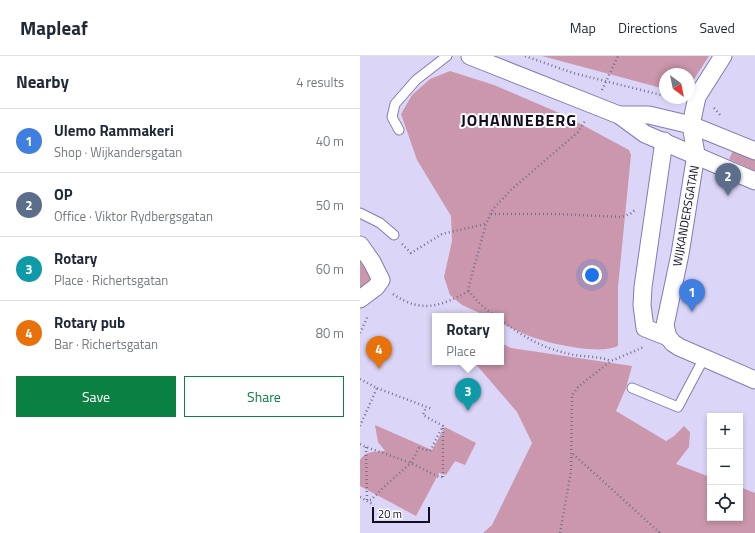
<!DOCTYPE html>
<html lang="en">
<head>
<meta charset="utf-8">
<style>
  body { margin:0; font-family:"Titillium Web",sans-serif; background:#f6f6f7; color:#1f2937 }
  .controls { position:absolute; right:12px; bottom:12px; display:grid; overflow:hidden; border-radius:0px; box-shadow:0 2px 6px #0003 }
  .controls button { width:36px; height:36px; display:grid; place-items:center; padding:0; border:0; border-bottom:1px solid #e0e1e3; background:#fff; color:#1f2937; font:20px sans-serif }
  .compass { position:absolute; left:299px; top:12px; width:36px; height:36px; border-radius:50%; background:#fff; box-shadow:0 2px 6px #0003; rotate:147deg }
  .scale { position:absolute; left:12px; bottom:10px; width:58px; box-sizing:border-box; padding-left:4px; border:2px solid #120e21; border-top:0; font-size:11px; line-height:14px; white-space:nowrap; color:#120e21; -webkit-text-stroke:3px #fcfcfc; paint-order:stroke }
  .you { position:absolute; left:232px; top:219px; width:14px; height:14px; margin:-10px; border:3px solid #fff; border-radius:50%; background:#1a73e8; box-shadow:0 0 0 6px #1a73e833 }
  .badge { display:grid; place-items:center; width:26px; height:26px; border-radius:50%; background:#0b8043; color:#fff; font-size:13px; font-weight:700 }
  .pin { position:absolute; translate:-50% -33px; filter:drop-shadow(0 1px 2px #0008) }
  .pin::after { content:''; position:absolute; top:21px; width:14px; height:12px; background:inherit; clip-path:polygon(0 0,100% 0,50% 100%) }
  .popup { position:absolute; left:72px; top:257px; width:72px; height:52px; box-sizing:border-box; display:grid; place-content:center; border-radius:0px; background:#fff; filter:drop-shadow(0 1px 3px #0005); font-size:13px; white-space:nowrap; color:#747a83 }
  .popup b { font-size:15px; color:#1f2937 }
  .popup::after { content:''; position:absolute; left:50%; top:100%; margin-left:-8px; border:8px solid transparent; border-top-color:#fff }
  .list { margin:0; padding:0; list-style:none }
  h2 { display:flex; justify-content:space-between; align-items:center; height:52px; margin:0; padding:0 16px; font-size:17px }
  h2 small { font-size:13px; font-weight:400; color:#747a83 }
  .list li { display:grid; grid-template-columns:26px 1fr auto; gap:12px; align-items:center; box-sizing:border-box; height:64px; padding:0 16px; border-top:1px solid #e0e1e3 }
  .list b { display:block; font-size:15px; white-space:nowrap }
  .list p { margin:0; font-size:13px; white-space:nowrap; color:#747a83 }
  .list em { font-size:13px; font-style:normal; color:#747a83 }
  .actions { display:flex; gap:8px; padding:12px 16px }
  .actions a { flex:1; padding:9px 0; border:1px solid #0b8043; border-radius:0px; text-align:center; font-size:14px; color:#0b8043 }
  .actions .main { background:#0b8043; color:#fff }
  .icon { flex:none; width:22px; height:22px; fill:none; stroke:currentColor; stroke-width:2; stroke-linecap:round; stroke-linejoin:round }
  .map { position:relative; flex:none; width:395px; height:477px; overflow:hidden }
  header { display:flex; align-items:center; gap:24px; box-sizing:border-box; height:56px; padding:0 20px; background:#fff; border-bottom:1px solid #e0e1e3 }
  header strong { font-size:19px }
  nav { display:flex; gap:22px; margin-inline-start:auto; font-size:14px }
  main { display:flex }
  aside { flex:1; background:#fff }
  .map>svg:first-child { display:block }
  .green { fill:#cb97ac }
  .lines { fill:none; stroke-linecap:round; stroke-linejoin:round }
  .service-casing { stroke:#857aaf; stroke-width:11 }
  .minor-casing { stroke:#857aaf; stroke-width:19 }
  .path { stroke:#75718b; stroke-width:2.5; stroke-dasharray:1 3; stroke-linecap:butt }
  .service { stroke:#fff; stroke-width:9 }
  .minor { stroke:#fff; stroke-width:17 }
  .labels { text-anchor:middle; stroke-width:4; stroke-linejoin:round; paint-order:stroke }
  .street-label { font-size:12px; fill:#120e21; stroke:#fcfcfc }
  .district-label { font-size:16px; font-weight:bold; letter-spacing:1px; fill:#120e21; stroke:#fcfcfc }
</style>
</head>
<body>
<header>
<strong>Mapleaf</strong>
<nav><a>Map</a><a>Directions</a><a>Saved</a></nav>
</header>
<main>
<aside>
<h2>Nearby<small>4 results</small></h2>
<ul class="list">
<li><span class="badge" style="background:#3f7fe0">1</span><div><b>Ulemo Rammakeri</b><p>Shop · Wijkandersgatan</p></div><em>40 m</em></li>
<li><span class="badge" style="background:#5c6f8a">2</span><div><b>OP</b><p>Office · Viktor Rydbergsgatan</p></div><em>50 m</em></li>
<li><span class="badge" style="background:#0f9aa8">3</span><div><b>Rotary</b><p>Place · Richertsgatan</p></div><em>60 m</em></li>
<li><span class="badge" style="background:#e8710a">4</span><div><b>Rotary pub</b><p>Bar · Richertsgatan</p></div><em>80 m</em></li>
</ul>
<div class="actions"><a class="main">Save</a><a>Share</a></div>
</aside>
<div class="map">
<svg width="395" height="477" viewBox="0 0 395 477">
  <rect width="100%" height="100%" fill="#dbd6f8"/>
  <!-- green -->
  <g class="green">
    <polygon points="182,0 349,0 329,31 329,18 305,18 305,33"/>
    <path d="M90 15 134 29 204 59 269 94 271 99 258 231V290C240 299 191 288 172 281 162 277 151 272 141 267V260H126L102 249 90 239 84 221 92 185 91 160 57 104 41 58 52 39 70 23Z"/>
    <polygon points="374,93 395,102 395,115 369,103"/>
    <polygon points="0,201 9,215 12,226 0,238"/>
    <polygon points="141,287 151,292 272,310 266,332 256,355 306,385 314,380 324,370 330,376 329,391 316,408 350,421 350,462 380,462 380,431 395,437 395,477 123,477 132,469 172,387 157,356 114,306 141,306"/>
    <path d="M15 369 72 394 85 371 116 387 105 409 95 405 86 419 79 417 56 460 0 430V404C6 394 15 396 25 395L18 386Z"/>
  </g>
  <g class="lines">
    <defs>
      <g id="service">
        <polyline points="39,74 32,61 35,48 56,24 87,0"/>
        <polyline points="0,157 20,167 34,179"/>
        <polyline points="272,332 318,351 344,302"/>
      </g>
      <g id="minor">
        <polyline points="110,0 259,59 285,78 395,125"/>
        <polyline points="363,0 337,41 331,69 336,98 320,198 305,269 308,281 313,287 319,291 395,324"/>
        <polyline points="259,59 289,59 331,69 395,95"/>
        <polyline points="304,85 283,231 282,249 285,272 308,281"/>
        <polyline points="0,189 12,206 21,224 16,231 0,243"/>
      </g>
    </defs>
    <!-- service casing -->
    <use href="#service" class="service-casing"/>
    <!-- minor casing -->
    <use href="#minor" class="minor-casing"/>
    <!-- path -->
    <g class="path">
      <polyline points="165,0 213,17 305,40"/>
      <polyline points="242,34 258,0"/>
      <polyline points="354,52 361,60"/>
      <polyline points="131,158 197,158 261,161 270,158 275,154"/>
      <polyline points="42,188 51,197 82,178 125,168"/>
      <path d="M33 238C62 258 81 250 109 235"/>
      <polyline points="135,260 121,249 109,235 109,229 126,168 133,153 151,134 218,76 225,65"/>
      <path d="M141 264C165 282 184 293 214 299 226 301 239 300 251 305"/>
      <polyline points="0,277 8,260"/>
      <polyline points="0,323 17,332 0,370"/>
      <polyline points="17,332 72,353"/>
      <polyline points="0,388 6,391 51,407 79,421 83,421 82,423"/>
      <polyline points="6,391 7,444 11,444 26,429 51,407 59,392 70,395 83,370 63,359 66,351"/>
      <polyline points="213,398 299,476 298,477"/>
      <polyline points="83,421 83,371"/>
      <polyline points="0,441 14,449"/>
      <polyline points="200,477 211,415 212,339 219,330 251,305 284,291"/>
    </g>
    <!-- service -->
    <use href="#service" class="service"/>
    <!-- minor -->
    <use href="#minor" class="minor"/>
  </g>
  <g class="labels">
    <!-- street labels -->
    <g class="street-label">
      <text transform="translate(326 160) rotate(-80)" y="4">WIJKANDERSGATAN</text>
    </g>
    <!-- district labels -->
    <g class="district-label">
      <text x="159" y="70">JOHANNEBERG</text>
    </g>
  </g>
</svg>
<div class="controls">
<button>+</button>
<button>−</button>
<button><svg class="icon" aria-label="locate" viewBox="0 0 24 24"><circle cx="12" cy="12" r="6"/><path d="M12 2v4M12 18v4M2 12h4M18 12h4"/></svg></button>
</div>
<svg class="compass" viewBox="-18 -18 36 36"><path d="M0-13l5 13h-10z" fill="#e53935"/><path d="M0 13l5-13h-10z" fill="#747a83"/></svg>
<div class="scale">20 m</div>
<div class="you"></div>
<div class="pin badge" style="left:332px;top:256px;background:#3f7fe0">1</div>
<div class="pin badge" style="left:368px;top:140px;background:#5c6f8a">2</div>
<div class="pin badge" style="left:108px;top:355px;background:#0f9aa8">3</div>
<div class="popup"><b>Rotary</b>Place</div>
<div class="pin badge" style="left:19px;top:313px;background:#e8710a">4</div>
</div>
</main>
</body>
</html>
